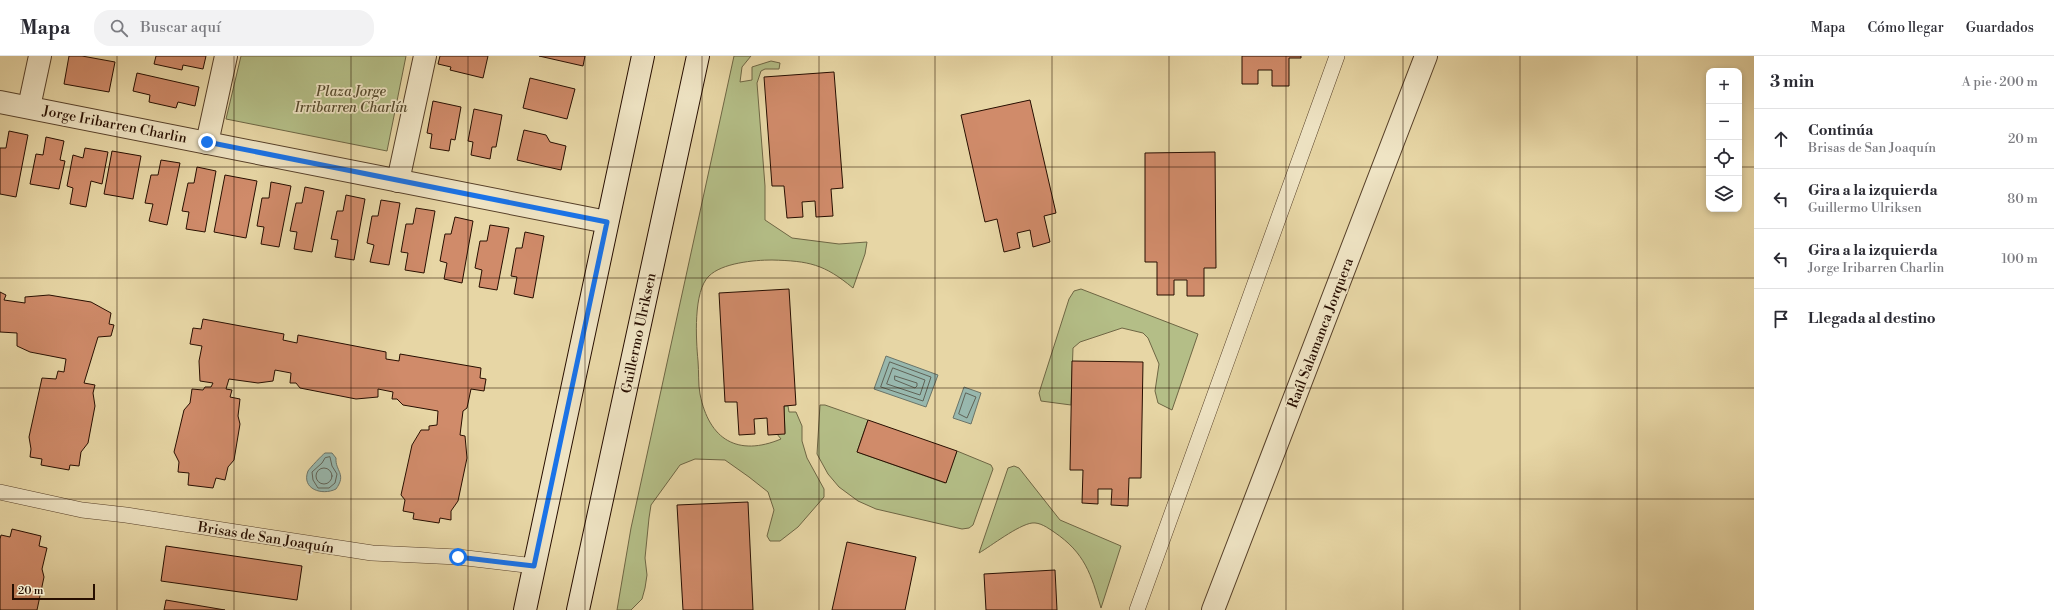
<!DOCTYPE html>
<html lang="es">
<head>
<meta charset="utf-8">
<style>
  body { margin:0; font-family:"Libre Bodoni",serif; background:#f2f2f3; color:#2b2b33 }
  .controls { position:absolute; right:12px; top:12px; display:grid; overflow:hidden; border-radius:8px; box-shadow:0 2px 6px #0003 }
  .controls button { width:36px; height:36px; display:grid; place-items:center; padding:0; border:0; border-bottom:1px solid #e1e1e2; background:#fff; color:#2b2b33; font:20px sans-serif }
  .scale { position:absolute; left:12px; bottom:10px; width:83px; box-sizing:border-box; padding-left:4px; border:2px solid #270e00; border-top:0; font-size:11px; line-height:14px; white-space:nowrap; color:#270e00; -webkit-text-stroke:3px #efe4c4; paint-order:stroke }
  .stop { position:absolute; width:12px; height:12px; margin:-9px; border:3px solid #1a73e8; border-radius:50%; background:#fff }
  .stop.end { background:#1a73e8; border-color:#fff; box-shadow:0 1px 4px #0008 }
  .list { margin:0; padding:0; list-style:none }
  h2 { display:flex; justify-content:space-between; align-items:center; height:52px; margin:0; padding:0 16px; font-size:17px }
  h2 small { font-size:13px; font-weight:400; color:#7c7c81 }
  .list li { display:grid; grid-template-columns:26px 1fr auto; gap:12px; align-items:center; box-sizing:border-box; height:60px; padding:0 16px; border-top:1px solid #e1e1e2 }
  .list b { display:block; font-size:15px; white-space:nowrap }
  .list p { margin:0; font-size:13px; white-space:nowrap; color:#7c7c81 }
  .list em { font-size:13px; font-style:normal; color:#7c7c81 }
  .icon { flex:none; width:22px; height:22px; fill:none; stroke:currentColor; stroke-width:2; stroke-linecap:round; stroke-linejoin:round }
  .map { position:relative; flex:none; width:1754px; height:554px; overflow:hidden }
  header { display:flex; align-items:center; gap:24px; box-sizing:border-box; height:56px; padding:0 20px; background:#fff; border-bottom:1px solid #e1e1e2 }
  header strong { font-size:19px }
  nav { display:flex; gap:22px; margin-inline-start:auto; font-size:14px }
  .search { width:280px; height:36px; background:#f2f2f3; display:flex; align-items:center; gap:10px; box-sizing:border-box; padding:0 14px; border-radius:16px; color:#7c7c81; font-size:15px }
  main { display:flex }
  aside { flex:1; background:#fff }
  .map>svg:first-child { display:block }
  .green { fill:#b4be87; stroke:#6e6644 }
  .water { fill:#98b8ae; stroke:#6b7468 }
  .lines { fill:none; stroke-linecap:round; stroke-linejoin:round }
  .shore { stroke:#606357; stroke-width:1 }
  .building { fill:#d08b6a; stroke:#270e00 }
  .lane-casing { stroke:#574029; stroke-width:16 }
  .street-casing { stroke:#574029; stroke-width:24 }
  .secondary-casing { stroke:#270e00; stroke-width:24 }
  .lane { stroke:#efe4c4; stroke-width:15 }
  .street { stroke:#efe4c4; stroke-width:22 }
  .secondary { stroke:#efe4c4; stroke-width:22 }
  .route { stroke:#1a73e8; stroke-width:5 }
  .grid { fill:none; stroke:#270e00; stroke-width:1; stroke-opacity:0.55 }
  .labels { text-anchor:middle; stroke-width:3.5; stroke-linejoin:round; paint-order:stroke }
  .park-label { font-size:14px; font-style:italic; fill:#584c2f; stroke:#efe4c4 }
  .street-label { font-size:14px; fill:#270e00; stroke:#efe4c4 }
</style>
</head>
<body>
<header>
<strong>Mapa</strong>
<div class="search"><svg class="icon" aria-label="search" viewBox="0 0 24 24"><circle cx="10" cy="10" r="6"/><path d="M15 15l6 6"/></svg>Buscar aquí</div>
<nav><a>Mapa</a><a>Cómo llegar</a><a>Guardados</a></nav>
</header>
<main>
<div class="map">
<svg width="1754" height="554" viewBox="0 0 1754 554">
  <rect width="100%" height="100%" fill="#e7d6a5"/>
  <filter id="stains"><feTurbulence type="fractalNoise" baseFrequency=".005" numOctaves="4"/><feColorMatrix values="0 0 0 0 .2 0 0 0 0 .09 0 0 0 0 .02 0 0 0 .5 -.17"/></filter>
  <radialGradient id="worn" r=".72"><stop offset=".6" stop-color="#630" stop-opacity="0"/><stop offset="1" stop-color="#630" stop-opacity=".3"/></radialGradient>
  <!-- green -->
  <g class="green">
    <polygon points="241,0 406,0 387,95 226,63"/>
    <path d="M734 0H751L742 11 740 26 752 24V11L771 5 780 7 779 13H765L761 15 757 27 765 130V164L792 182 839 188 867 186 865 198 853 232C824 208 809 205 772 204 754 204 722 207 709 220 693 235 696 284 698 305 699 316 698 328 700 338 709 384 738 401 781 383L777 378 785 377 784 350H788L789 356H796L802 370V385L807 402 824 433V441L798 471 780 485H770L767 480 774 454 768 436 749 421 725 404 695 403 680 409 651 449 649 462 645 502 647 519 645 532 642 543 631 554H617L631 472Z"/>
    <polygon points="1081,233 1198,278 1172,354 1158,347 1155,335 1159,308 1148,282 1143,277 1122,272 1080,286 1073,292 1071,349 1041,345 1039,337 1069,243 1074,235"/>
    <polygon points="820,349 825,349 868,364 857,396 945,427 957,395 991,409 993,413 973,469 969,472 962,473 876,453 858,445 839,431 828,418 817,398"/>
    <path d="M1014 410 1019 412 1060 464 1121 490 1101 552C1091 518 1085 497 1054 476 1048 472 1040 466 1032 467 1018 469 991 490 979 497L1008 412Z"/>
  </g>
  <!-- water -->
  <g class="water">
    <polygon points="886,300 938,319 926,351 874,333"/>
    <polygon points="964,331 981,337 971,368 953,362"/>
    <path d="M325 397H332L336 402C335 415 347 418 336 433 322 440 301 433 308 415 310 412 322 399 325 397Z"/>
  </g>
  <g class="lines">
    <!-- shore -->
    <g class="shore">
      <polygon points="890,306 931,321 923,345 881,331"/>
      <polygon points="893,312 925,324 920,339 887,328"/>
      <polygon points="895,320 917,327 917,330 915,332 895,324"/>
      <polygon points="966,337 976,341 967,362 959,358"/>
      <polygon points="330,401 332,410 337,418 335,427 329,432 318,432 313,424 312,416 322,407 325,402"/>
      <circle cx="324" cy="420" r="8"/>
    </g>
  </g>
  <!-- building -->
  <g class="building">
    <polygon points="69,0 82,0 115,6 109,36 64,28"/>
    <polygon points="156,0 206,0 203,13 183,9 182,14 154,8"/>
    <polygon points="440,0 488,0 483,22 450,14 451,11 438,8"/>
    <polygon points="539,0 585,0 583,10"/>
    <polygon points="1242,0 1301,0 1301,2 1289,2 1289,30 1272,30 1272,14 1258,14 1258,28 1242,28"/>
    <polygon points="834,16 843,132 831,133 833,160 816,161 815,145 802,146 803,161 787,162 784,130 772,130 764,21"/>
    <polygon points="137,17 199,31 195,50 178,46 176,52 149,46 150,39 133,35"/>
    <polygon points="530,22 575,33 567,63 523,52"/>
    <polygon points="1030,44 1056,157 1044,160 1050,186 1033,191 1030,174 1017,177 1020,192 1004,196 997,163 985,166 961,59"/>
    <polygon points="433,45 461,51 455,84 451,83 449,95 430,92 432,78 427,77"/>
    <polygon points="474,53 502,59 496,91 492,91 490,103 471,99 473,86 468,85"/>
    <polygon points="524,74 546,79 550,86 566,90 561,114 517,104"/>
    <polygon points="9,75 28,79 16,141 0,138 0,92 6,92"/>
    <polygon points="46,81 64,85 60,104 65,105 59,133 30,128 36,98 43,99"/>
    <polygon points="85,92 108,96 102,128 91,125 86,151 70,148 73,132 67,130 73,99 83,102"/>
    <polygon points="112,95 141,100 133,143 104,138"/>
    <polygon points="1215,96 1216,212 1204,212 1204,240 1187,240 1187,224 1174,224 1174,239 1157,239 1157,206 1145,206 1145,97"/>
    <polygon points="161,104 180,107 167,169 149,165 153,148 145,147 151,119 158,119"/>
    <polygon points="197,111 216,115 205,176 186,173 189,156 182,155 188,127 194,127"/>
    <polygon points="225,119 257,125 246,182 214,176"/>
    <polygon points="271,126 291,130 279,191 261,188 264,171 257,170 262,142 269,142"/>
    <polygon points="305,131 324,135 312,196 294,193 297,176 290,175 296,147 302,147"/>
    <polygon points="346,139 365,143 354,204 335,201 338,184 331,183 337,155 343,155"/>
    <polygon points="381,144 400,147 389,209 370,206 374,189 367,187 372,160 378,160"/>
    <polygon points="416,152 435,155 424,217 405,214 408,197 401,196 406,168 413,168"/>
    <polygon points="455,161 473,165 462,227 444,223 447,207 440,205 445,178 451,178"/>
    <polygon points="490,169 509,172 497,234 479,231 482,214 475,212 480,185 487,185"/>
    <polygon points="525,176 544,180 533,242 514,238 517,221 511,220 516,192 522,192"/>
    <polygon points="789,233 796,349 784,350 785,378 768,379 767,362 754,363 755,378 739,379 737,346 725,346 719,237"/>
    <polygon points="0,236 6,239 4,244 25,247 25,241 49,239 91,246 111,257 109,268 114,269 111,280 98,281 84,327 95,329 93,337 95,350 88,387 81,396 79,410 70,409 69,414 41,409 42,403 30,401 31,393 29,381 42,322 56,323 58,315 64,316 66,303 30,296 17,290 17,277 0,276"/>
    <polygon points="203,263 284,278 283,284 297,287 298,279 386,296 386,303 399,305 400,298 481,312 480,322 486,323 484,335 471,333 467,352 463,355 460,379 465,380 467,402 458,445 451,455 451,464 440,462 439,467 413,463 414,457 403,455 405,444 401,439 412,389 421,374 429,374 429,370 437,369 438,355 403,349 397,343 392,343 393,336 378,333 378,341 356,343 300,332 296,327 290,327 291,317 275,314 273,325 258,327 229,323 226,333 232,334 230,341 240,343 238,360 240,368 234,404 228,411 225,424 216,422 213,432 188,429 189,417 178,416 179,406 174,396 184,354 190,347 192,333 203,334 205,331 211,331 213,327 200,325 199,305 202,290 190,288 193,272 201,273"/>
    <polygon points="1072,305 1143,306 1141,422 1129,422 1128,450 1111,449 1112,433 1098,433 1098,448 1082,447 1083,414 1070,414"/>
    <polygon points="868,364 957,395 946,427 857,396"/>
    <polygon points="748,446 753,554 683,554 677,449"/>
    <polygon points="12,473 41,480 39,490 47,492 42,513 44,521 37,554 0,554 0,483 1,479 10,481"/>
    <polygon points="847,486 916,501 905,554 832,554"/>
    <polygon points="166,490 302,510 297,544 161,525"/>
    <polygon points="1055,514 1057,554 986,554 984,518"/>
    <polygon points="166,544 225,554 164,554"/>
  </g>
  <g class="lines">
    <defs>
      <g id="lane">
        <polyline points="0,436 82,454 126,459 372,497 458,501 534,510"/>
        <polyline points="1137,554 1337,0"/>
      </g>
      <g id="street">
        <polyline points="0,46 607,166"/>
        <polyline points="29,51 40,0"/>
        <polyline points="207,87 226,0"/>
        <polyline points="398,125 425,0"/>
        <polyline points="1213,554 1426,0"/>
      </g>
      <g id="secondary">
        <polyline points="525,554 643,0"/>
        <polyline points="578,554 698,0"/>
      </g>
    </defs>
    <!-- lane casing -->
    <use href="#lane" class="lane-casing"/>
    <!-- street casing -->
    <use href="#street" class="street-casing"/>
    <!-- secondary casing -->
    <use href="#secondary" class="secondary-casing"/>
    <!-- lane -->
    <use href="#lane" class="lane"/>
    <!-- street -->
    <use href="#street" class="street"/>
    <!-- secondary -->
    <use href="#secondary" class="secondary"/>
  </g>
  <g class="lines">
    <!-- route -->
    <polyline class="route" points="207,86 607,166 534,510 458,501"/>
  </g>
  <!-- grid -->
  <path class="grid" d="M117 0V554M234 0V554M351 0V554M468 0V554M585 0V554M702 0V554M819 0V554M935 0V554M1052 0V554M1169 0V554M1286 0V554M1403 0V554M1520 0V554M1637 0V554M0 111H1709M1739 111H1754M0 222H1754M0 332H1754M0 443H1754"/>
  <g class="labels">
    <!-- park labels -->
    <g class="park-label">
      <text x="351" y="40">Plaza Jorge<tspan x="351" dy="16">Irribarren Charlín</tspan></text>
    </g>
    <!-- street labels -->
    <g class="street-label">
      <text transform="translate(115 68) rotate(11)" y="5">Jorge Iribarren Charlin</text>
      <text transform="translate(638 277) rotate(-78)" y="5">Guillermo Ulriksen</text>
      <text transform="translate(1320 277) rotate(-69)" y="5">Raúl Salamanca Jorquera</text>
      <text transform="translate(266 481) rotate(9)" y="5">Brisas de San Joaquín</text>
    </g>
  </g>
  <rect width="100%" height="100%" filter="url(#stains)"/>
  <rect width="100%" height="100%" fill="url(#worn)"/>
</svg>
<div class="controls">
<button>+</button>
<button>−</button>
<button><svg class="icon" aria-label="locate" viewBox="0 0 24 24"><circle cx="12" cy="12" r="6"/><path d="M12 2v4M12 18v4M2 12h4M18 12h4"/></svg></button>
<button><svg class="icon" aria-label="layers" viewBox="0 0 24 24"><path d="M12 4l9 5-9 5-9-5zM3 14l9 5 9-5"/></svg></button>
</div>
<div class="scale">20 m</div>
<div class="stop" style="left:458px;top:501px"></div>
<div class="stop end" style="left:207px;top:86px"></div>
</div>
<aside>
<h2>3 min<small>A pie · 200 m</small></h2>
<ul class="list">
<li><svg class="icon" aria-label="ahead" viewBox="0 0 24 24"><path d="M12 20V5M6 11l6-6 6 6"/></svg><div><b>Continúa</b><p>Brisas de San Joaquín</p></div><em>20 m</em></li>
<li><svg class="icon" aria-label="left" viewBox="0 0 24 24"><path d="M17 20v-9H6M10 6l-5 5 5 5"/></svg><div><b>Gira a la izquierda</b><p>Guillermo Ulriksen</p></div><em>80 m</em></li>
<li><svg class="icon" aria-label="left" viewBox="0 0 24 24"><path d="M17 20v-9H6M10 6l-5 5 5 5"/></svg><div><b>Gira a la izquierda</b><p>Jorge Iribarren Charlin</p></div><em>100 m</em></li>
<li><svg class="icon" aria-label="arrive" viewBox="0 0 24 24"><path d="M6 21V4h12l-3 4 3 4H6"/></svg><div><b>Llegada al destino</b></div></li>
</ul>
</aside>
</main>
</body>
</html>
